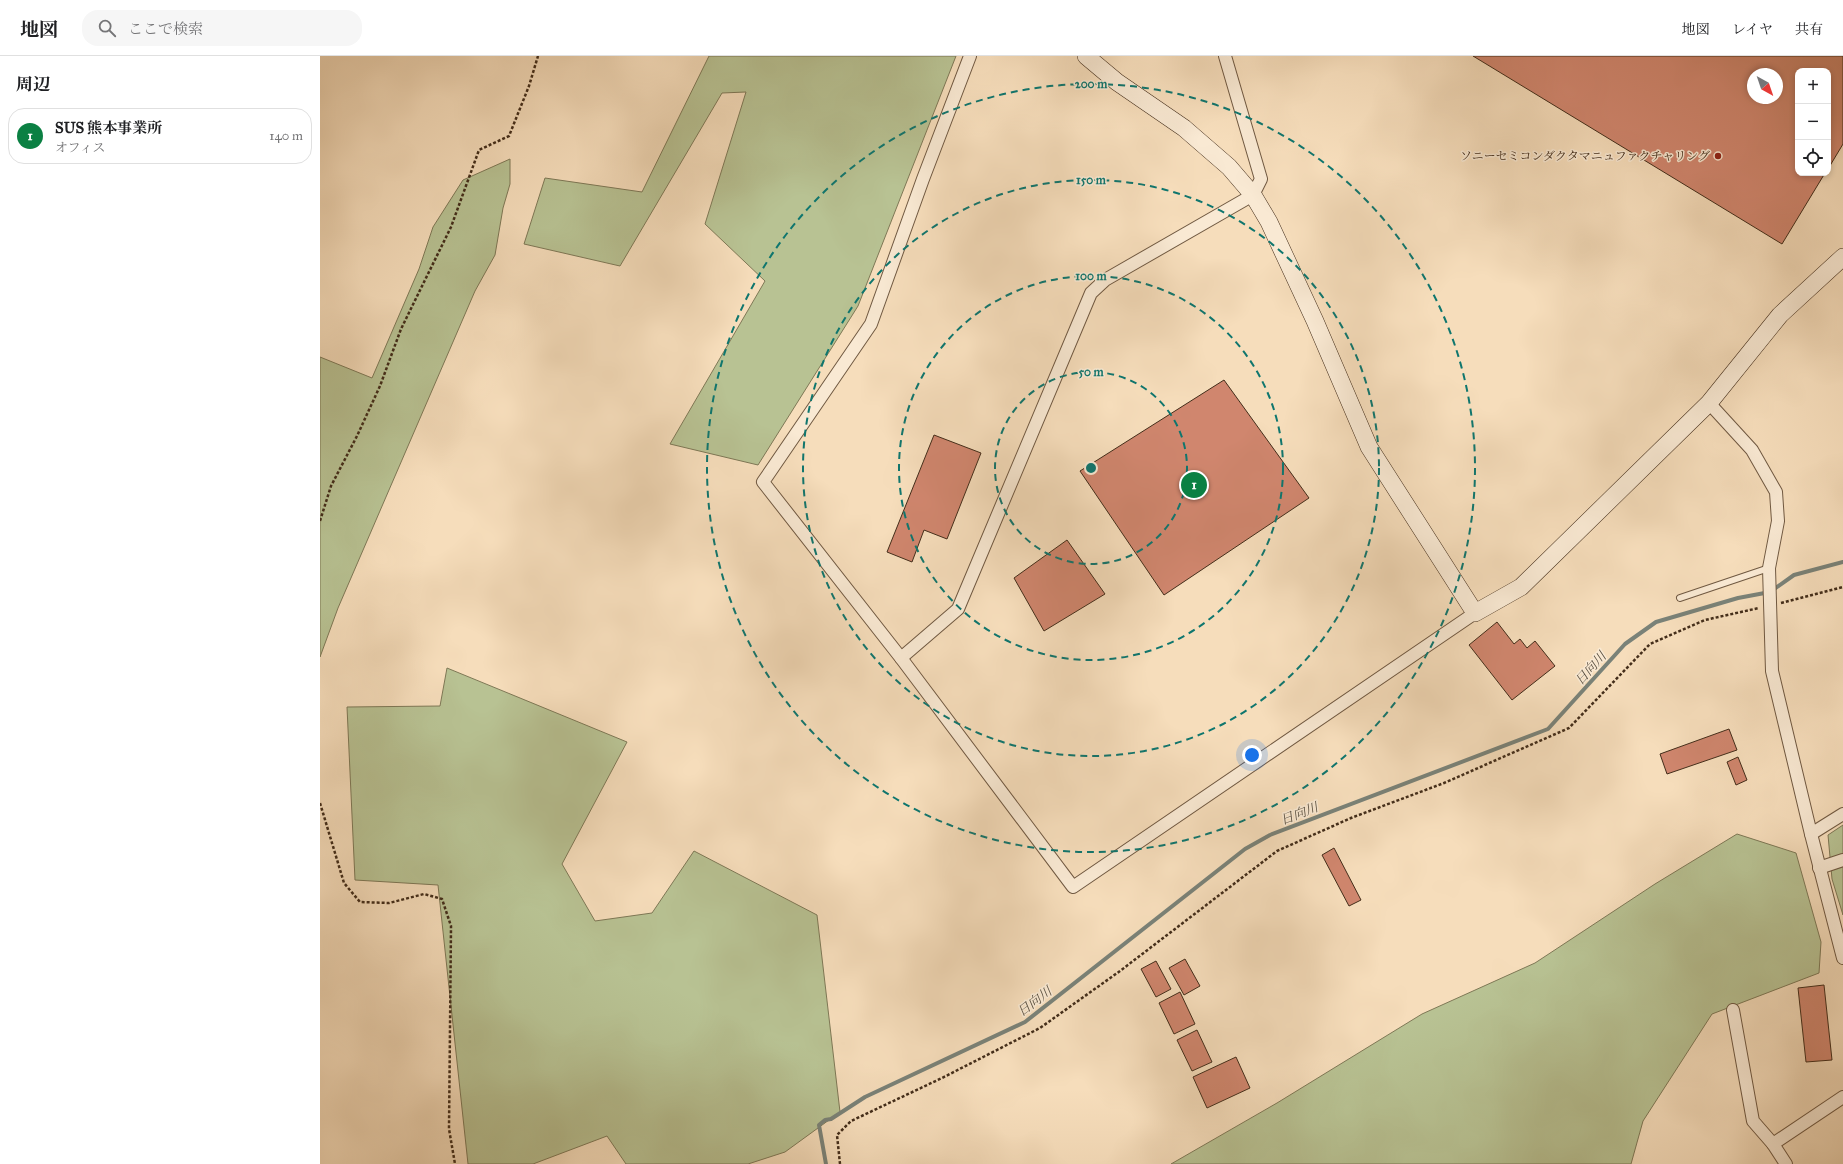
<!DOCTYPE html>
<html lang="ja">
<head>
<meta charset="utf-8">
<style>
  body { margin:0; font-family:"IM FELL Great Primer","Noto Serif JP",serif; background:#f6f6f6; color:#202124 }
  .controls { position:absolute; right:12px; top:12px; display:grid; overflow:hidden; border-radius:8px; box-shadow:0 2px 6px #0003 }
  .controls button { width:36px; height:36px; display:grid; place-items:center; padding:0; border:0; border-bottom:1px solid #e0e0e0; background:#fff; color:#202124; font:20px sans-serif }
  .compass { position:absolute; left:1427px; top:12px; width:36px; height:36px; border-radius:50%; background:#fff; box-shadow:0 2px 6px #0003; rotate:140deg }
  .you { position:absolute; left:932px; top:699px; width:14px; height:14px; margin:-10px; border:3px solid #fff; border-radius:50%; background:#1a73e8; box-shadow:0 0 0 6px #1a73e833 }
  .badge { display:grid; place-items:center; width:26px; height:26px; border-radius:50%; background:#0b8043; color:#fff; font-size:13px; font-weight:700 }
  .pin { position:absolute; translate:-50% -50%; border:2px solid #fff; box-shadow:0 1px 4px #0006 }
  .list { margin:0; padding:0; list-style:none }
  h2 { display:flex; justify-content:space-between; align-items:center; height:52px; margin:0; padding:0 16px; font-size:17px }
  h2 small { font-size:13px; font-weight:400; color:#757577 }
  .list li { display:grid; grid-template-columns:26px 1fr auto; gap:12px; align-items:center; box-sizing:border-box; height:56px; margin:0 8px 8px; padding:0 8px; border:1px solid #e0e0e0; border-radius:16px }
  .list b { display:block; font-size:15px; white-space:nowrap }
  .list p { margin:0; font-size:13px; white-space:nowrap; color:#757577 }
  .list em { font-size:13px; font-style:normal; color:#757577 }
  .icon { flex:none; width:22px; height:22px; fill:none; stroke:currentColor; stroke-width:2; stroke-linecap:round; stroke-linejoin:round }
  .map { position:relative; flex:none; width:1523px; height:1108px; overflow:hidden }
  header { display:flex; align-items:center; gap:24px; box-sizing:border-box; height:56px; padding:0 20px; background:#fff; border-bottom:1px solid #e0e0e0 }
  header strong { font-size:19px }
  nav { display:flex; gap:22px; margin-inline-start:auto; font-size:14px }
  .search { width:280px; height:36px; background:#f6f6f6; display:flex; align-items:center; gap:10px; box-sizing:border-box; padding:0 14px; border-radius:16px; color:#757577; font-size:15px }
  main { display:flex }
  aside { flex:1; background:#fff }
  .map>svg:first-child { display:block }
  .green { fill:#b8c293; stroke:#7e7856 }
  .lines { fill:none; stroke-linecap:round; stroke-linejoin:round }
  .stream { stroke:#7a8278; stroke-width:4 }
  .building { fill:#d0866e; stroke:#432d1a; fill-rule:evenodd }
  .lane-casing { stroke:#705942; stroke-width:8 }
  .street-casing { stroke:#705942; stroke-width:14 }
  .secondary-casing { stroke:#432d1a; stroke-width:18 }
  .path { stroke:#432d1a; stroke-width:2.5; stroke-dasharray:3 2; stroke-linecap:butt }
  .lane { stroke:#f9e9d3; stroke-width:6 }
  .street { stroke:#f9e9d3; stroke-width:12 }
  .secondary { stroke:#f9e9d3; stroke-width:17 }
  .ring { fill:none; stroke:#0f766e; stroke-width:2; stroke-dasharray:7 5 }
  .poi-dot { fill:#8f2418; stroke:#f9e9d3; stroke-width:1.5 }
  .labels { text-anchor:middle; stroke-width:3; stroke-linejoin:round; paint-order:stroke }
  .poi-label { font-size:12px; fill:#432d1a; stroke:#f9e9d3; text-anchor:end }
  .water-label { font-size:13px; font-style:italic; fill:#5a5041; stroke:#f9e9d3 }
  .centre { fill:#0f766e; stroke:#f9e9d3; stroke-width:2 }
  .ring-label { font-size:12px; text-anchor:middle; font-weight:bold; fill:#0f766e; stroke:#f9e9d3; stroke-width:3; stroke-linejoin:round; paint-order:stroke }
</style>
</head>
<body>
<header>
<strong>地図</strong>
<div class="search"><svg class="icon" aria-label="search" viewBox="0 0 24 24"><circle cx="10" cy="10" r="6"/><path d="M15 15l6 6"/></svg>ここで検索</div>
<nav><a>地図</a><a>レイヤ</a><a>共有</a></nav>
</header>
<main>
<aside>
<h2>周辺<small></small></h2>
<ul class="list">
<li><span class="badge">1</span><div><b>SUS 熊本事業所</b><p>オフィス</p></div><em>140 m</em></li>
</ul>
</aside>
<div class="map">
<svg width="1523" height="1108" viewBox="0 0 1523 1108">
  <rect width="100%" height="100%" fill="#f6ddbb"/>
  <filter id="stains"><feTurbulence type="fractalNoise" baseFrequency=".005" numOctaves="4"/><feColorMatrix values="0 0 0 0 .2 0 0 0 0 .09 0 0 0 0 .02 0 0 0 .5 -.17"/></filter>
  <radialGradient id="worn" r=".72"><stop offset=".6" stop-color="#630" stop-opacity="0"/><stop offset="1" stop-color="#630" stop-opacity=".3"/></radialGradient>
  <!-- green -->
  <g class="green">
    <polygon points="389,0 636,0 538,250 438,409 350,388 445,225 385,168 426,36 402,37 300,210 204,188 225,122 322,136"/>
    <polygon points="190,103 190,128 183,152 175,199 155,235 18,552 0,601 0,301 52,322 99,213 113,171 143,124"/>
    <polygon points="127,612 307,686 242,808 275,865 332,857 374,795 497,859 520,1056 465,1096 428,1108 306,1108 287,1080 213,1108 148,1108 118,829 35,824 27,651 120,650"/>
    <polygon points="1523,769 1523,859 1512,823 1508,779"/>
    <polygon points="1417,778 1476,797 1501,886 1499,917 1392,958 1323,1065 1311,1108 851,1108 957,1047 1102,958 1215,907 1335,828"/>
  </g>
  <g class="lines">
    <!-- stream -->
    <polyline class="stream" points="506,1108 499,1069 505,1064 511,1063 545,1041 705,966 925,793 950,779 1228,673 1305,588 1336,566 1418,542 1450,536 1474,519 1523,506"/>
  </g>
  <!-- building -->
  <g class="building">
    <path d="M1153 0H1523V88L1508 113V15H1478V117H1505L1462 188ZM1433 18H1457V42H1433Z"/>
    <polygon points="904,324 989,442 844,539 760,415"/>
    <polygon points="614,379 661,397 627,483 604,474 592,506 567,496"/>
    <polygon points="747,484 785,538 724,575 694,522"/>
    <polygon points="1177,566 1194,588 1200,583 1207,592 1215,585 1235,610 1192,644 1149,589"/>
    <polygon points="1409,673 1417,694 1347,718 1340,698"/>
    <polygon points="1418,701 1427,724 1416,729 1407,706"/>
    <polygon points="1014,792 1041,844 1029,850 1002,799"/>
    <polygon points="865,903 880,930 864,939 849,912"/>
    <polygon points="836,905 851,933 836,941 821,913"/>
    <polygon points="1504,929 1512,1004 1486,1006 1478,932"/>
    <polygon points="860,936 875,968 854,978 839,947"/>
    <polygon points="877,974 892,1006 872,1015 857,984"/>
    <polygon points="916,1001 930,1032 887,1052 873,1021"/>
  </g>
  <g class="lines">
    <defs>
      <polyline id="lane" points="1360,542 1449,512"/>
      <g id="street">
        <polyline points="650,0 603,123 551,268 443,426 581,602 753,831 1155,557"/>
        <polyline points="1389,347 1432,394 1456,436 1458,465 1449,512 1452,615 1491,778 1523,902"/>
        <polyline points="581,602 638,553 771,237 785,224 933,139 941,123 905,0"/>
        <polyline points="1491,778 1523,758"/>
        <polyline points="1499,812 1523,804"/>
        <polyline points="1413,954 1433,1065 1453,1088"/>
        <polyline points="1466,1108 1453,1088 1523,1041"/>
      </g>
      <polyline id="secondary" points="766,0 797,26 864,72 909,111 933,139 949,166 995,265 1049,391 1155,557 1201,531 1389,347 1460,259 1523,201"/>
    </defs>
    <!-- lane casing -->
    <use href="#lane" class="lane-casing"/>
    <!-- street casing -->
    <use href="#street" class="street-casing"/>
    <!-- secondary casing -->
    <use href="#secondary" class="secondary-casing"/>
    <!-- path -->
    <g class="path">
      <polyline points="0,465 11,430 37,380 60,330 81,273 131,171 159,94 189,80 209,30 218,0"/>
      <polyline points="1461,547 1523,531"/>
      <polyline points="0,747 24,827 40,846 69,847 104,838 122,843 131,870 129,1073 135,1108"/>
      <polyline points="520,1108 517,1079 531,1065 622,1022 720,972 800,915 957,795 1031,762 1124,727 1249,672 1330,588 1385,564 1439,552"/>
    </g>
    <!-- lane -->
    <use href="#lane" class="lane"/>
    <!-- street -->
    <use href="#street" class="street"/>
    <!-- secondary -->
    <use href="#secondary" class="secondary"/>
  </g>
  <!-- distance rings -->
  <g class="ring">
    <circle cx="771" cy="412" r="96"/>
    <circle cx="771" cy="412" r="192"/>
    <circle cx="771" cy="412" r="288"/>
    <circle cx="771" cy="412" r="384"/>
  </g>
  <!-- markers -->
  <circle class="poi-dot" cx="1398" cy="100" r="4"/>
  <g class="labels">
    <!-- poi labels -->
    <g class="poi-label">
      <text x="1390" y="104">ソニーセミコンダクタマニュファクチャリング</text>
    </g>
    <!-- water labels -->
    <g class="water-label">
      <text transform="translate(1270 612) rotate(-48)" y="5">日向川</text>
      <text transform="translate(979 757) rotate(-21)" y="5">日向川</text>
      <text transform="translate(714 945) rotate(-37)" y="5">日向川</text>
    </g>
  </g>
  <circle cx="771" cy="412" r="6" class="centre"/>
  <g class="ring-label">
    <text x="771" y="32">200 m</text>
    <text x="771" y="128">150 m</text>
    <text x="771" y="224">100 m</text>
    <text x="771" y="320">50 m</text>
  </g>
  <rect width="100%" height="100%" filter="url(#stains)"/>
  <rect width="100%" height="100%" fill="url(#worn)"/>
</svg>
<div class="controls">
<button>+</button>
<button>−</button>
<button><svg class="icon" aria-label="locate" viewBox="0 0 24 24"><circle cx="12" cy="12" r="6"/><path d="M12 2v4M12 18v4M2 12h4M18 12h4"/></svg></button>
</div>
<svg class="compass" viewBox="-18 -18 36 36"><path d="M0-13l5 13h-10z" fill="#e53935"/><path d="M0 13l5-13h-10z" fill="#757577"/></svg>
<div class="you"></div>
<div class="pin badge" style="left:874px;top:429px">1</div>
</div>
</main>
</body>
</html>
